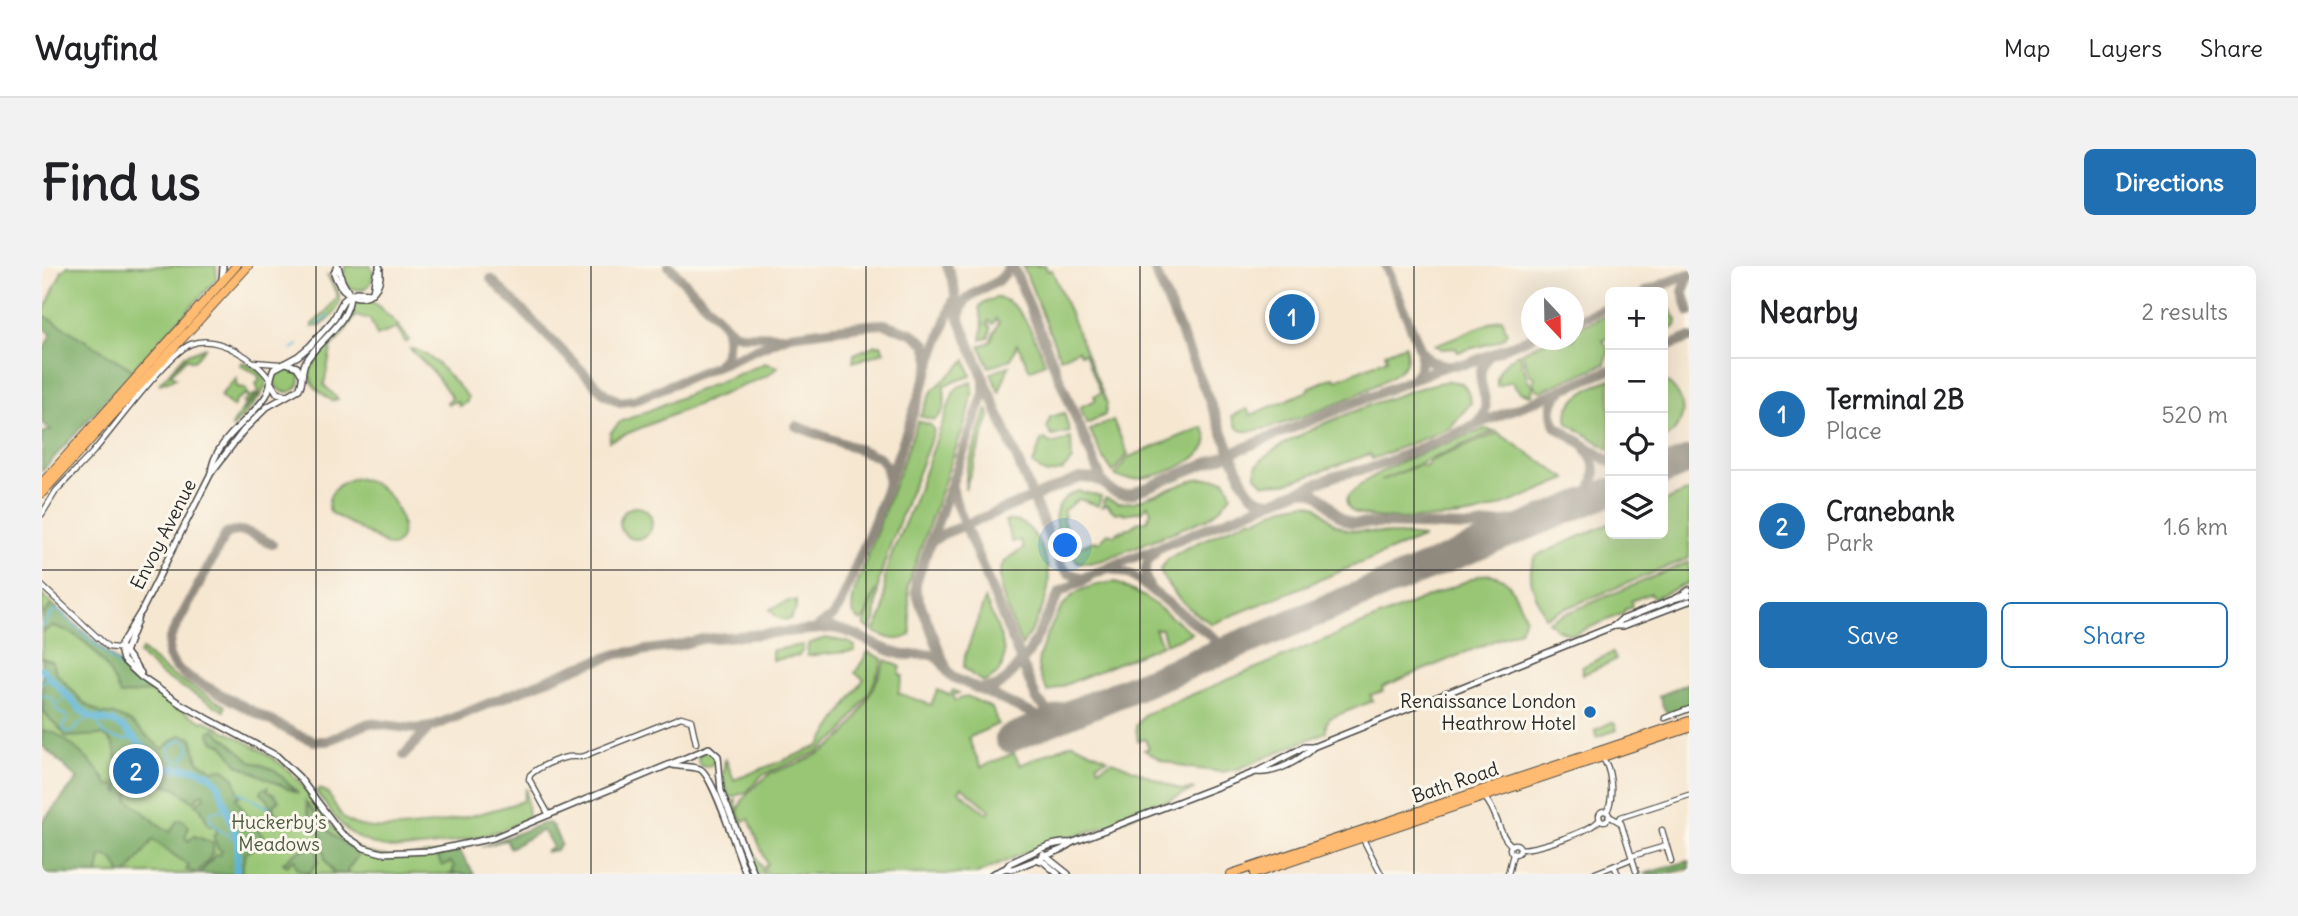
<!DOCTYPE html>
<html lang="en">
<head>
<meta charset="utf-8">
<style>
  body { margin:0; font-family:Delius,sans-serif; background:#f2f2f2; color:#202124 }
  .controls { position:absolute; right:21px; top:21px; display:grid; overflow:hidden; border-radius:10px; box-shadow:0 7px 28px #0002 }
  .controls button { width:63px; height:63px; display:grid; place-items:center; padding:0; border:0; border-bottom:2px solid #e0e0e0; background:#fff; color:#202124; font:35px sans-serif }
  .compass { position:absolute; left:1479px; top:21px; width:63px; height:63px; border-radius:50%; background:#fff; box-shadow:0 7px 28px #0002; rotate:158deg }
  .you { position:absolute; left:1024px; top:280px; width:24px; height:24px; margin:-18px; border:5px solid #fff; border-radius:50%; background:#1a73e8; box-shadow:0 0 0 10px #1a73e833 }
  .badge { display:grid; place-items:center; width:46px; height:46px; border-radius:50%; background:#1f6fb2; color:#fff; font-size:23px; font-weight:700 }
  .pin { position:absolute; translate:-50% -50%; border:4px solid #fff; box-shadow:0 2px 7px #0006 }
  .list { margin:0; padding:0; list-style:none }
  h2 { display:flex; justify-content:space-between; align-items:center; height:91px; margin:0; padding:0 28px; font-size:30px }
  h2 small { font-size:23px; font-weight:400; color:#757577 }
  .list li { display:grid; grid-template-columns:46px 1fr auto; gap:21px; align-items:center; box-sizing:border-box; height:112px; padding:0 28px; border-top:2px solid #e0e0e0 }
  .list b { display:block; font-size:26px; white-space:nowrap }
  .list p { margin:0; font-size:23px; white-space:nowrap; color:#757577 }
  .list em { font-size:23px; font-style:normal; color:#757577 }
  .actions { display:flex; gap:14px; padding:21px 28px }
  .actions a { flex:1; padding:16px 0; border:2px solid #1f6fb2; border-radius:10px; text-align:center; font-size:24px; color:#1f6fb2 }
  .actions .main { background:#1f6fb2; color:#fff }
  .icon { flex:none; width:38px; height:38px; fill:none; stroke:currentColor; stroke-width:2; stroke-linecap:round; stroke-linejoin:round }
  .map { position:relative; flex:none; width:1647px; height:608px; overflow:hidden; border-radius:10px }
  header { display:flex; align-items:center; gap:42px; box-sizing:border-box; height:98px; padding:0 35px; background:#fff; border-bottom:2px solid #e0e0e0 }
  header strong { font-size:33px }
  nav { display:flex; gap:38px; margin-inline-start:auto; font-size:24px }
  .intro { display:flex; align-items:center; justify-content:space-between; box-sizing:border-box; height:168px; padding:0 42px }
  h1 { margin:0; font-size:49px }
  .button { padding:18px 32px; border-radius:10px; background:#1f6fb2; color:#fff; font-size:24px; font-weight:700 }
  main { display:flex; gap:42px; padding:0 42px }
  aside { flex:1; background:#fff; border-radius:10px; box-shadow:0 7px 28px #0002 }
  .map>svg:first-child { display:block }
  .green { fill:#98c674; stroke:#627850; stroke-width:2; fill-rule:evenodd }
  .forest { fill:#7aab66; stroke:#526b48; stroke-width:2 }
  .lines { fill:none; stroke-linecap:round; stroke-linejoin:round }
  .stream { stroke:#5ab3d7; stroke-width:2 }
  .river { stroke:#5ab3d7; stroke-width:7 }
  .taxiway { stroke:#90897e; stroke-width:10 }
  .runway { stroke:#90897e; stroke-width:28 }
  .minor-casing { stroke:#494744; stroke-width:7 }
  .tertiary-casing { stroke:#494744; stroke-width:8 }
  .trunk-casing { stroke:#494744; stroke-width:10 }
  .minor { stroke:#fff; stroke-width:4.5 }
  .tertiary { stroke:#fff; stroke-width:5 }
  .trunk { stroke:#ffbb71; stroke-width:8 }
  .grid { fill:none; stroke:#2b2b2b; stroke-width:2; stroke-opacity:0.55 }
  .poi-dot { fill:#1f6fb2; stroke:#fbf7ec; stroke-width:2.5 }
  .labels { text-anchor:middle; stroke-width:6; stroke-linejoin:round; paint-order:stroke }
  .street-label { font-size:19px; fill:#2b2b2b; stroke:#fbf7ec }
  .poi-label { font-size:19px; fill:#2b2b2b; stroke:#fbf7ec; text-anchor:end }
  .park-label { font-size:19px; fill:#4c5a41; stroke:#fbf7ec }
</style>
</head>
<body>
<header>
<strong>Wayfind</strong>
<nav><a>Map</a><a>Layers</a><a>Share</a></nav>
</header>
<div class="intro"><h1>Find us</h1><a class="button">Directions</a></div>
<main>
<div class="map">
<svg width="1647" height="608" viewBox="0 0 1647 608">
  <rect width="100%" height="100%" fill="#fbf7ec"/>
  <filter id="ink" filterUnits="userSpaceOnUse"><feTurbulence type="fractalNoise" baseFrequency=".0143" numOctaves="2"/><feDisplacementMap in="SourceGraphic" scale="14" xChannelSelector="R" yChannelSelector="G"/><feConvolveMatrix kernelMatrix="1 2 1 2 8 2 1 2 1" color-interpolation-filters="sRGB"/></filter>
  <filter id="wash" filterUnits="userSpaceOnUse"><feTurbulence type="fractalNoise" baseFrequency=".00686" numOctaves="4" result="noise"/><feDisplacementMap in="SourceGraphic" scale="28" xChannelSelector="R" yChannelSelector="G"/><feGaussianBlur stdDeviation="1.57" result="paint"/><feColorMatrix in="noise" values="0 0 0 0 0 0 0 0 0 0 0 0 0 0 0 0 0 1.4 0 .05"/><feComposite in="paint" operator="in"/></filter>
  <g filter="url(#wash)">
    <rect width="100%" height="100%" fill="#f6e7d1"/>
    <!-- green -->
    <g class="green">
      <polygon points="26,0 174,0 175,13 91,104 0,49 20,5"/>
      <path d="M303 0H329C334 11 330 20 319 24L308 22 301 13Z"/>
      <polygon points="981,0 1003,0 1006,5 1010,4 1065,137 1063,149 1045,158 1038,141 1054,134 1052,130 1059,127 1043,87 1038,88 1036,84 1018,92"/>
      <path d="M285 8C290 14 295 21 297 29 300 44 284 60 270 61V58L283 47 296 30Z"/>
      <path d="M953 32C979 31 995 77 1003 97L988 104 975 78 969 93 947 101 938 80 948 76 957 56 954 53 951 58 947 55 945 58 949 62 947 71 939 74 941 59 937 42 940 38Z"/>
      <path d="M324 33C336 36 360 63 367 74L364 77 355 62 335 70 328 53 314 50 289 83 282 119 296 133 290 135C278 125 267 121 268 104L278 89 288 79 311 44 308 41C312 34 316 33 324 33Z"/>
      <polygon points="1621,39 1628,43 1635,54 1634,60 1621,67"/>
      <polygon points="1568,48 1568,71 1561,74 1567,85 1563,98 1499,125 1494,123 1491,115 1493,111 1488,109 1480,86 1505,74 1532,74 1532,63"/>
      <polygon points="1460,52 1465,67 1461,73 1450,77 1416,86 1414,82 1399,83 1393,79"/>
      <polygon points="834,79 839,79 842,86 811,96 812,88"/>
      <path d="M1363 79C1365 86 1366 94 1362 100 1349 119 1215 174 1198 164 1193 161 1192 155 1190 150L1205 143 1209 149 1266 125V122L1292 111 1294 114 1345 93 1343 87Z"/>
      <polygon points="164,81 151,95 144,92 129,108 134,112 117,118 143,89"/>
      <path d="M368 83C388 83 412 116 426 131L425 136 417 140 415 135 406 138 405 136 410 132C398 113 385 98 368 83Z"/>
      <path d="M1477 87 1481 97 1479 99 1482 101 1486 115 1491 120 1490 129 1478 126 1469 115 1455 120C1453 104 1464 95 1477 87Z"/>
      <path d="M924 94 929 110 902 119C902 132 907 144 892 154L878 150 890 125Z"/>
      <path d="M200 96C251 111 206 141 191 162L189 161 197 149 218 128 214 118 218 114C215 103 205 105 198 99Z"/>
      <polygon points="723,97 736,101 725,110 567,175 569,166 578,156"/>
      <polygon points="967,100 957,126 949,107"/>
      <circle cx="245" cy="113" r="13"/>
      <polygon points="194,112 195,121 203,122 208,131 216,127 198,146 203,139 201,137 206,133 204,128 194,134 191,141 178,130"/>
      <path d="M1568 113V184L1526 157C1518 135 1551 120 1568 113Z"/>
      <path d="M1621 113C1647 132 1647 157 1621 174Z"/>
      <path d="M1406 115 1420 117 1428 129 1429 137 1408 162 1330 193 1328 188 1245 217 1222 218 1214 210V201C1232 171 1369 121 1406 115Z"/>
      <path d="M930 116 931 124 927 145 866 319 869 369C855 377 845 372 832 366L842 345 843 309 850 287 871 238 911 128 916 121Z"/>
      <polygon points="945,144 948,150 923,223 925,203"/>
      <polygon points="1022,147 1028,166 1010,170 1005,162 1008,151"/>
      <polygon points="1071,154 1086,188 1071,206 1060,190 1048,164"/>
      <path d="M876 155 889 159 892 165 846 285 837 315 833 353 829 364 822 359 834 324 822 353 819 355C807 348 810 338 812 327Z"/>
      <path d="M1161 161C1163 166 1167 171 1165 177 1160 198 1090 223 1073 209L1087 191Z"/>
      <path d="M1443 163 1453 165 1338 215 1377 199 1384 201 1388 195 1456 167 1525 213C1497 224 1469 238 1440 246 1415 253 1335 257 1312 246 1306 243 1305 239 1304 233 1323 204 1409 176 1443 163Z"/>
      <path d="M1029 172 1030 194 1020 205 1004 208 991 198 999 175 1003 173C1011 182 1020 175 1029 172Z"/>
      <path d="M314 212C326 214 337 219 345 228 356 241 369 268 352 280H347L288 246C282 228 298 215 314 212Z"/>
      <path d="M1172 212 1182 214 1187 221 1189 229 1179 242 1166 252 1061 294 1047 297 1036 296C1014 274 999 239 1036 225L1059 230 1056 240 1037 233 1021 245 1023 250 1020 252 1025 264H1030L1026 277 1031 279 1030 284 1052 275 1057 276 1066 267 1073 269 1075 266 1078 267 1079 264 1083 265 1084 262H1088L1097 255H1105L1109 246 1106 239 1101 245 1082 248 1081 246 1073 247 1065 239 1060 241 1063 232 1077 237 1092 236 1154 213Z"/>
      <path d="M1647 225V292L1503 351C1495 331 1481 310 1494 290L1568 257V268H1621V236Z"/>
      <path d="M1264 237 1275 240 1292 258 1305 264 1382 271 1170 358C1148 345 1128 328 1118 304L1126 293 1144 282 1210 252 1212 254 1243 241Z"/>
      <circle cx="594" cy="257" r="16"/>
      <path d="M963 255C978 254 986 258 994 272 1020 313 1002 343 980 380 973 362 951 317 960 300 964 292 974 287 982 283L978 274 970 276Z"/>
      <polygon points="1647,296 1647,317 1612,332 1609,327 1589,335 1590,341 1582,344 1582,347 1530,369 1514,363 1506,355"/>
      <path d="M1439 309C1468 305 1473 329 1483 351L1478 364 1340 421 1341 425 1328 429 1331 435 1288 452 1284 458V466L1196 503 1179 506 1143 501 1120 494 1102 484 1107 482 1103 473 1096 475 1094 460 1103 448Z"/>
      <path d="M1073 316 1103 331 1150 367 1124 378 1120 363H1113L1120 379 1006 426C1001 418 997 410 996 401 995 386 1016 343 1028 332 1039 321 1058 318 1073 316Z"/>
      <path d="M0 329 109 426 161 456 162 454C190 469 221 482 245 503 277 531 286 576 331 588 360 595 388 586 417 586L432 608H0V556L36 513 0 479Z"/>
      <path d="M943 333C954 361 980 401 942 416L930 409 922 401 923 390Z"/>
      <path d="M747 335H754V343L748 353C738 355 733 351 728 343Z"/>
      <polygon points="783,372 806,376 813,380 813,385 765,390 766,378"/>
      <polygon points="761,379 761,383 757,390 730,394 730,384"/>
      <polygon points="100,384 128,408 183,440 182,445 119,409 97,388"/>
      <polygon points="826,386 841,393 830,422 800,467 775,486 720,509 705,526 687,532 681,512 683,492 692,514 777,480 822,413 813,407"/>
      <polygon points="1570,387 1574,394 1540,409 1540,401"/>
      <path d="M844 394 859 401 857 408 861 410 856 427 889 439 895 424 908 429 911 424 917 427 911 429 913 435 925 430 950 442 956 458 926 472 939 501 972 487 978 499 1031 477 1066 493 1055 497 1057 502 1071 495 1139 524 1153 523 1069 559 996 581 935 608H725L722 601 725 598 707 553 700 555 696 547C698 530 716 518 728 508 753 498 781 490 801 470 816 455 835 415 844 394ZM920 521 948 544 946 548 917 525Z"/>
      <polygon points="1570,456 1573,458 1575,464 1554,471 1553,464"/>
      <circle cx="664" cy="493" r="8"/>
      <path d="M484 522 486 551C462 570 381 584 350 582 338 581 320 575 309 567 295 557 285 539 274 526L277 523 285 526C290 533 296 547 303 553 336 578 444 547 481 535Z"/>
      <path d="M694 534C692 549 715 590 722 608H715L687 540Z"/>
    </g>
    <!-- forest -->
    <g class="forest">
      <polygon points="0,48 91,104 0,205 0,167 9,164 0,157 0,86 9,68 0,61"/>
      <path d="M10 338 109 426 78 429C67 399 44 367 10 360L0 367V350Z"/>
      <path d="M0 392 10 395 15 408 41 436 60 448H70L89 456 120 483 138 469 150 472 156 495 171 504 182 503C197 513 191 516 198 530L194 532 207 553 223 573 203 588 199 608H158L173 589H178L180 585 176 583 171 569 175 567 174 560H167L158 541 154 538 163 531 162 527 158 528 152 536 131 521 100 512 92 501 75 493C73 482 71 473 60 469L24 471C19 461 7 455 2 445 0 435 0 405 0 392Z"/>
      <polygon points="1647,417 1647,441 1628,447 1623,445 1617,430"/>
      <polygon points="172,463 209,495 233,504 256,527 196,499 181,479 171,475 167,466"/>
      <path d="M0 464C6 466 11 465 16 469 33 480 57 502 67 520L71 518 78 528 75 516 88 504 99 515 88 525 86 534C101 544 112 557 128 566L136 554 142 555 147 561 143 571 146 575 152 570 171 577C173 590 163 598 155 607L144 604 147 600 111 574 85 608H79L72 595 64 590 59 591 56 608H0V556L36 513 0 479Z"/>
      <polygon points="226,521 226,525 232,528 237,534 231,540 232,546 239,551 230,547 226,534 219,527 221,523"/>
      <polygon points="264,536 292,570 317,588 305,605 306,608 292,608 283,594 280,570 266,547"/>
      <polygon points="507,557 511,561 519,578 514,584 503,586 511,581 501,564 468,582 464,574 439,581 500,558"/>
      <polygon points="275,579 276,596 267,607 255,603 252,593 245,600 241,597 252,587"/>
      <polygon points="418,586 432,608 410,608 412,600 409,596 400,600 395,589"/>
      <polygon points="1647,595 1647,603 1622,608 1601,608"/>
    </g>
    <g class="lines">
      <!-- stream -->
      <g class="stream">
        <polyline points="275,59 287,50"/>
        <polyline points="250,83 256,79"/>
        <polyline points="0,360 13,344 16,344 99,420"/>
        <polyline points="0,417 7,411"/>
        <polyline points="0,429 10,432 16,446 25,450 26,452 21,461 22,464 29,467 47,450"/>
        <polyline points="15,439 25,430"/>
        <path d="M56 454C58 469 69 472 83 474L91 470"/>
        <polyline points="98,476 82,488 82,494 104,505 121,500"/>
        <polyline points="135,502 134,493 129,490 127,483 135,475 140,473 146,477 148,485 140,494 144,502"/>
        <polyline points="197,526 227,542"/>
        <polyline points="186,542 183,544 169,545 168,554 179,565 196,576"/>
      </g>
      <!-- river -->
      <polyline class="river" points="0,403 39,444 51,452 71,456 82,462 121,500 126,502 153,503 166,508 176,517 196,576 194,608"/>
      <!-- taxiway -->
      <g class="taxiway">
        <polyline points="627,0 689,65 700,69 741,70"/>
        <polyline points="905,0 912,19 915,47 1019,300 1026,307 1041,312 1293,210 1332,201 1568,104"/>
        <path d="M971 0 1060 215C1067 225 1076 230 1089 228L1393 104 1408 99 1425 98 1490 71"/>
        <polyline points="1111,0 1201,215"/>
        <polyline points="1344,0 1379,85"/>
        <polyline points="1647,10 1641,25 1647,46"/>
        <polyline points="449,13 563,128 578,136 592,134 748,69 826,59 842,58 870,67 884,78 889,97"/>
        <polyline points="1603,26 1647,8"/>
        <path d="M918 53C919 17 956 29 967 0"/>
        <polyline points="1532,55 1568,40"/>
        <polyline points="1621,82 1647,72"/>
        <path d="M675 99C687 87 687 75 683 60"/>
        <polyline points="1369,114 1378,103 1379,85 1388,95 1405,99"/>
        <polyline points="942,116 942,128 874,316 874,327 906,406 910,411 1000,452 1016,453"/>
        <path d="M1520 125C1508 136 1507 147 1515 161L1568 196"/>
        <path d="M1436 157C1457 134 1425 116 1446 91"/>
        <polyline points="754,160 837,191 844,200 846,213"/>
        <polyline points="1621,205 1621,204"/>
        <path d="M1198 210C1206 225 1211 234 1229 235"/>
        <polyline points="910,221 914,237 995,434 1008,447 1026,449"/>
        <path d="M1262 224C1287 225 1288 252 1310 257L1431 261 1514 248"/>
        <path d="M1533 241C1552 226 1561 204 1544 183"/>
        <polyline points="891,275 901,268 1038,212 1053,213 1062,218"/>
        <path d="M230 278C214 270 201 260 184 268L128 372 126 389 133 401 146 411 256 469 273 475H285L327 457 373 463 389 461 536 401 576 388 634 380 660 373 790 362C815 365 834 382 858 388 877 393 888 379 903 401"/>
        <polyline points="1071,303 1088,308 1176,375 1184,378 1198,378"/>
        <path d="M1108 322C1100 308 1102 297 1113 286"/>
        <polyline points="777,360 790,351 798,339 833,254 911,35"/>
        <polyline points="938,423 954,421 965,413 986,388 1018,326 1045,313"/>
        <polyline points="362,489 387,462"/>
      </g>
      <!-- runway -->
      <g class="runway">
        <polyline points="1621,205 1647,194"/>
        <polyline points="967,473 1568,226"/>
      </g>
    </g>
  </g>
  <g filter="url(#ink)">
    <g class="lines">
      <defs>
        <g id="minor">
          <polyline points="211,96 237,98"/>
          <path d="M0 248 14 225C26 212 39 199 51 186 71 163 126 87 149 78 174 68 215 93 228 114"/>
          <polyline points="0,320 66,381 83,383"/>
          <polyline points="1623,452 1647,443"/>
          <path d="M1559 491C1570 500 1572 533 1565 545"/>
          <path d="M1443 532C1456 546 1455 567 1469 579"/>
          <circle cx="1562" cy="550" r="5"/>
          <path d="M507 549 487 513 488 509C496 501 515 493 526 491 536 490 541 493 549 487L639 451 649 454 654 477"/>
          <polyline points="1567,550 1579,557 1594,605"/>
          <polyline points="1577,554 1579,551 1647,529"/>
          <polyline points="1620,564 1629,595"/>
          <polyline points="1320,571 1339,608"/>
          <circle cx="1473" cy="583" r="5"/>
          <path d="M1478 583C1494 583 1549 566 1558 553"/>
          <polyline points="1590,590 1624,580"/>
          <polyline points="1572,600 1576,608"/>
          <polyline points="1466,608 1471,588"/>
          <polyline points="1551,608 1589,593"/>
        </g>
        <g id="tertiary">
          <path d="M295 0 292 7C304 45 345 34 337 0"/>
          <polyline points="296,0 300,15 308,29"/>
          <polyline points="180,15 181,0"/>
          <polyline points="331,25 334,8 338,2"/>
          <polyline points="244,97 255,101 260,109"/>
          <polyline points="229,117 235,127 244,129"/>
          <path d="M169 207 201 165 225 141 257 123C262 115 259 106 263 97 276 73 307 59 308 29"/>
          <polyline points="1635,332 1647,329"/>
          <polyline points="100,344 79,378 78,383 81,394 99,411 137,437 235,490 257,511 299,567 322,582 340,587 389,585 451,572 667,482 676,490 679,525 712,608"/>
          <path d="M99 346 169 207C172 174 208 155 224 130 230 121 227 112 232 103L256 90 268 80 291 54 301 35 308 29 314 26 330 27"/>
          <polyline points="95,355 83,386 99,407"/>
          <polyline points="1572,360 1581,360 1647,335"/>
          <path d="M631 499C639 501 650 500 658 503 672 510 696 590 704 608"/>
          <path d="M1215 506C1233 508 1259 494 1271 481"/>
          <polyline points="1001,588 1026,608"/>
          <polyline points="994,593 1002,596 1016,608"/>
          <path d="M964 602 968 597C987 589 1008 575 1029 577"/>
          <polyline points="950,608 964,602 971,603 1021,583 1029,577 1214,506 1262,481 1271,481 1572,360 1579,354 1635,332 1647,324"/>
        </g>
        <g id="trunk">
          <polyline points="0,217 194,0"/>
          <polyline points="0,227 206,0"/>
          <polyline points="1189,608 1647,455"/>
          <polyline points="1212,608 1647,462"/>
        </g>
      </defs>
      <!-- minor casing -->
      <use href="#minor" class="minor-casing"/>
      <!-- tertiary casing -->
      <use href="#tertiary" class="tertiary-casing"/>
      <!-- trunk casing -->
      <use href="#trunk" class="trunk-casing"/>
      <!-- minor -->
      <use href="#minor" class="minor"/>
      <!-- tertiary -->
      <use href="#tertiary" class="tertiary"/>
      <!-- trunk -->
      <use href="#trunk" class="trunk"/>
    </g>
  </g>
  <!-- grid -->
  <path class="grid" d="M274 0V608M549 0V608M824 0V608M1098 0V608M1372 0V608M0 304H1647"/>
  <!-- markers -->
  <circle class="poi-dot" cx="1548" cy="446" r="7"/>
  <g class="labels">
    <!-- street labels -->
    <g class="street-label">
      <text transform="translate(121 268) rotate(-63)" y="7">Envoy Avenue</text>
      <text transform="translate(1413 516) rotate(-19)" y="7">Bath Road</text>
    </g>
    <!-- poi labels -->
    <g class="poi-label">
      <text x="1534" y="442">Renaissance London<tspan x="1534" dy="22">Heathrow Hotel</tspan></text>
    </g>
    <!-- park labels -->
    <g class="park-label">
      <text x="237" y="563">Huckerby's<tspan x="237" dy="22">Meadows</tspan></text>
    </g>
  </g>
</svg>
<div class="controls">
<button>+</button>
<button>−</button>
<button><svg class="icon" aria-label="locate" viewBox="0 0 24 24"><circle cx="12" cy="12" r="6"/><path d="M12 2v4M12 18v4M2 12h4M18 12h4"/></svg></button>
<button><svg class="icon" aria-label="layers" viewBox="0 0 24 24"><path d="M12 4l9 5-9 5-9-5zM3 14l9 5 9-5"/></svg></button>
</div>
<svg class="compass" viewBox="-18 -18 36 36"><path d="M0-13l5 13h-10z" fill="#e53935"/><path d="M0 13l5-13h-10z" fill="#757577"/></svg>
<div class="you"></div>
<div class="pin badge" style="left:1250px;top:51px">1</div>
<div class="pin badge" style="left:94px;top:505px">2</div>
</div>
<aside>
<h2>Nearby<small>2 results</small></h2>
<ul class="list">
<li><span class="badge">1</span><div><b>Terminal 2B</b><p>Place</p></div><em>520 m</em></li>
<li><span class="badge">2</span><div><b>Cranebank</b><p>Park</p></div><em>1.6 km</em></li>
</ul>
<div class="actions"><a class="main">Save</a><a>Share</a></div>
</aside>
</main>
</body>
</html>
